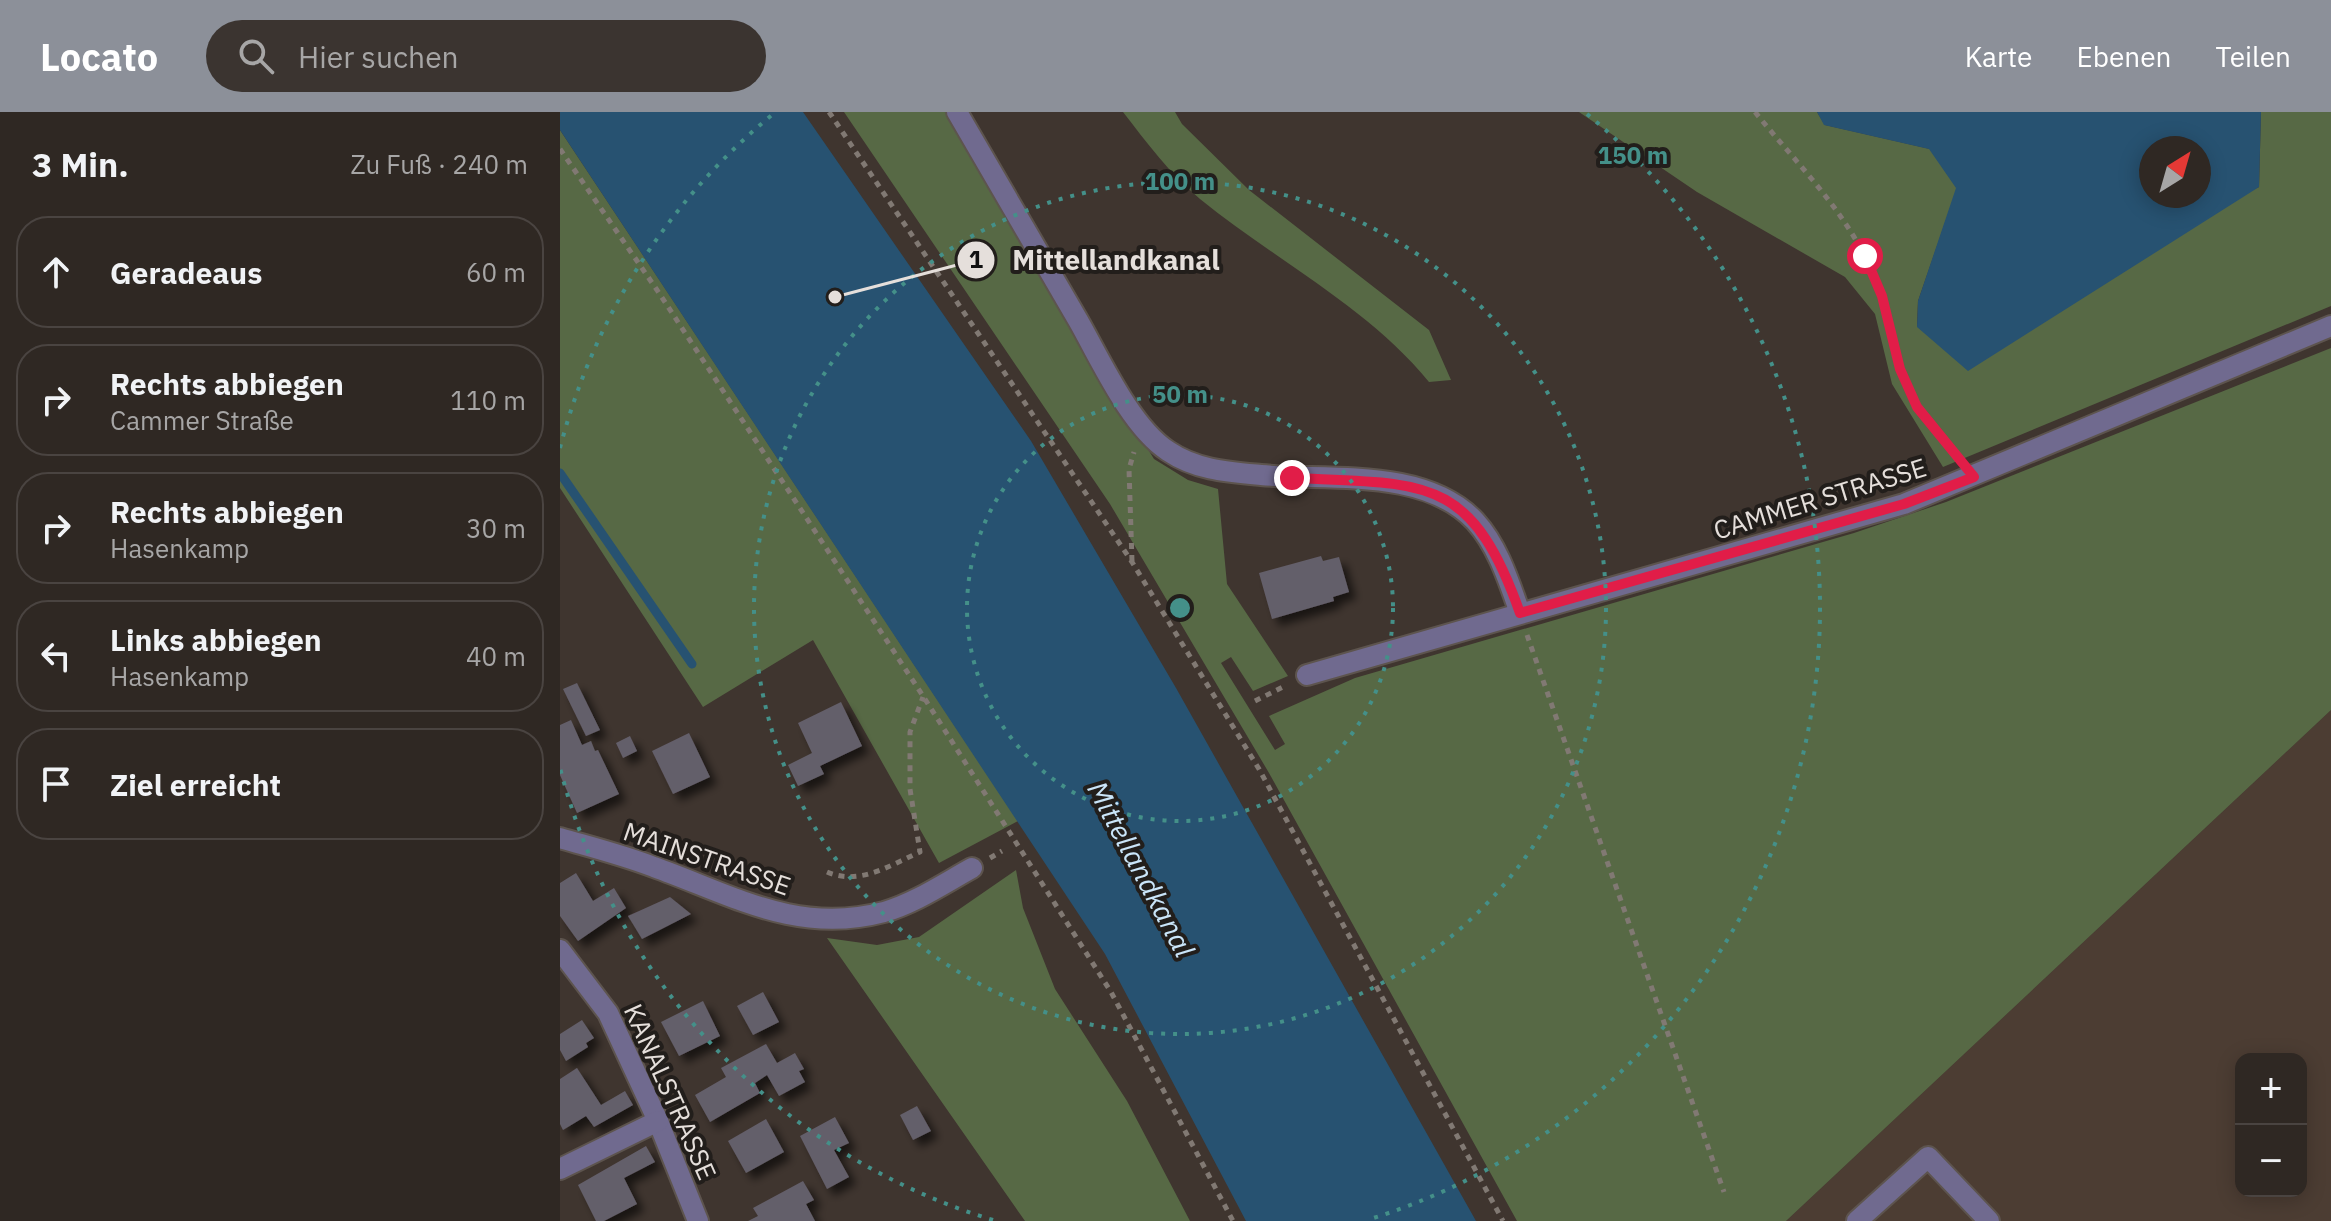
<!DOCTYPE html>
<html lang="de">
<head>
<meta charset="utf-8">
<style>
  body { margin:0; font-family:"IBM Plex Sans",sans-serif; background:#3b3430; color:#f1f3f6 }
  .controls { position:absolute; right:24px; bottom:24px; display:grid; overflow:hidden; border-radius:16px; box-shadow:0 4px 20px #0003 }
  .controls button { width:72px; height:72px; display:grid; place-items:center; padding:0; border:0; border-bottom:2px solid #4a4441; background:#2f2823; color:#f1f3f6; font:40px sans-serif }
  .compass { position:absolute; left:1579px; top:24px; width:72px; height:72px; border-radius:50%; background:#2f2823; box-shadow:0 4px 20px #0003; rotate:37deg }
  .stop { position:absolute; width:24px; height:24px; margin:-18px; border:6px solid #e11d48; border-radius:50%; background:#fff }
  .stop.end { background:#e11d48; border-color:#fff; box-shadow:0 2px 8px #0008 }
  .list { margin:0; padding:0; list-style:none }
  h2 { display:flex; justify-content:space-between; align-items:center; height:104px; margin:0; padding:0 32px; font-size:34px }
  h2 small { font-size:26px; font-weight:400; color:#a7a6a6 }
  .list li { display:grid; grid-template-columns:52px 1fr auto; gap:24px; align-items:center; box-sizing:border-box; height:112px; margin:0 16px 16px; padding:0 16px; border:2px solid #4a4441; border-radius:32px }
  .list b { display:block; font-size:30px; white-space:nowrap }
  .list p { margin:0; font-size:26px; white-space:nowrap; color:#a7a6a6 }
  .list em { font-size:26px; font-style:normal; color:#a7a6a6 }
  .icon { flex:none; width:44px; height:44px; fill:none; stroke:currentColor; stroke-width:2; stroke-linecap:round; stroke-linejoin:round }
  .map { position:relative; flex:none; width:1771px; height:1109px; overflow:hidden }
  header { display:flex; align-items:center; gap:48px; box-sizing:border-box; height:112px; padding:0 40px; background:#8c9099; color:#fff }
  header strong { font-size:38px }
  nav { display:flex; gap:44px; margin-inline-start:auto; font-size:28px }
  .search { width:560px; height:72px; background:#3b3430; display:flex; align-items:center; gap:20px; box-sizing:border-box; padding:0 28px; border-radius:44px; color:#a7a6a6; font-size:30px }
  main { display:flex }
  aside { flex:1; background:#2f2823 }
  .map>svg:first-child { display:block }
  .built { fill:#4c3d33; fill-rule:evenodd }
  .green { fill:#576945 }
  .water { fill:#275271; fill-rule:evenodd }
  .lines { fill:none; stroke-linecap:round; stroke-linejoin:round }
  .stream { stroke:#275271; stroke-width:9 }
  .building { fill:#645f6a; filter:url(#shadow) }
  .minor-casing { stroke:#5d544e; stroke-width:24 }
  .path { stroke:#817973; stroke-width:5; stroke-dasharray:6 6; stroke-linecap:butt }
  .minor { stroke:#706a8f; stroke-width:20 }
  .route { stroke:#e11d48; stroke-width:10 }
  .ring { fill:none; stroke:#449089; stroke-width:4; stroke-dasharray:4 8 }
  .labels { text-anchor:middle; stroke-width:8; stroke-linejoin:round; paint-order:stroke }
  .street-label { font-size:26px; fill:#e5dfdb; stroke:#221e1b }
  .water-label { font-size:28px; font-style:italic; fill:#cae5f9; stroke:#221e1b }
  .centre { fill:#449089; stroke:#221e1b; stroke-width:4 }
  .ring-label { font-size:24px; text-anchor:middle; font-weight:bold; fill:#449089; stroke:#221e1b; stroke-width:8; stroke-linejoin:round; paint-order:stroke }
  .leader { fill:none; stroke:#e5dfdb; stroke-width:3 }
  .callout-dot { fill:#e5dfdb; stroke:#221e1b; stroke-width:3 }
  .mark-label { font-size:24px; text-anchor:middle; font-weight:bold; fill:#111 }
  .callout-label { font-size:28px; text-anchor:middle; font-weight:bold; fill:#e5dfdb; stroke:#221e1b; stroke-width:8; stroke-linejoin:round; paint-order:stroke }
</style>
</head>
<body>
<header>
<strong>Locato</strong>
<div class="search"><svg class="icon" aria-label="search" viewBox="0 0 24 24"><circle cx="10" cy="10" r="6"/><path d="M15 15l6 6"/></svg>Hier suchen</div>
<nav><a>Karte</a><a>Ebenen</a><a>Teilen</a></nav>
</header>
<main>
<aside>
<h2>3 Min.<small>Zu Fuß · 240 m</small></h2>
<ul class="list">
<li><svg class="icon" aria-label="ahead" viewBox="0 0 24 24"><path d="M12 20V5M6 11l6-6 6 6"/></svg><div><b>Geradeaus</b></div><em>60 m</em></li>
<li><svg class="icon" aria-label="right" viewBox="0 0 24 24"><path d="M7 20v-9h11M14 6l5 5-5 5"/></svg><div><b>Rechts abbiegen</b><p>Cammer Straße</p></div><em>110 m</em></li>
<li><svg class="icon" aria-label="right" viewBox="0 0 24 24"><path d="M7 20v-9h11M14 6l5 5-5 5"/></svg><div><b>Rechts abbiegen</b><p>Hasenkamp</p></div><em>30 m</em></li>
<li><svg class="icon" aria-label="left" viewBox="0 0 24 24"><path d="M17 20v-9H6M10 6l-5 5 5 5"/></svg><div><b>Links abbiegen</b><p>Hasenkamp</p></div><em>40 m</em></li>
<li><svg class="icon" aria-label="arrive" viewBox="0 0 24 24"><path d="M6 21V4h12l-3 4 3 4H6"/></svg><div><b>Ziel erreicht</b></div></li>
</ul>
</aside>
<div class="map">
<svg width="1771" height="1109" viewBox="0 0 1771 1109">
  <defs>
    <filter id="shadow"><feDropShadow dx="7" dy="7" stdDeviation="4" flood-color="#0009"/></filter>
  </defs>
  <rect width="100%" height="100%" fill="#3f352f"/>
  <!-- built -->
  <path class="built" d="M1771 598V1109H1226ZM1681 947H1741V1079H1681Z"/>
  <!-- green -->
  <g class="green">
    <polygon points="284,0 387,0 468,142 594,347 628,368 658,377 667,472 728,564 693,579 671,545 661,551 715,638 725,632 709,604 795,566 1294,421 1386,390 1771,236 1771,598 1226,1109 957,1109 709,661 550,392"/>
    <path d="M563 0H615L622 12 689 78 869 218 891 268 869 270C808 195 715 148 640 87 610 62 587 31 563 0Z"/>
    <polygon points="1019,0 1257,0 1265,13 1370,37 1397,76 1358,189 1357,214 1699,75 1701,0 1771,0 1771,194 1383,355 1332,272 1315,202 1285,165 1137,80"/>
    <polygon points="0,18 458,709 379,751 253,528 143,595 0,376"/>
    <polygon points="456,758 463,796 495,877 567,989 630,1109 465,1109 267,826 317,833 359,825"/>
  </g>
  <!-- water -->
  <g class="water">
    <polygon points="0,0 243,0 471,329 616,576 916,1109 686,1109 545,842 0,18"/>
    <path d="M1257 0H1701L1699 75 1408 259 1357 215 1358 189 1396 76 1369 37 1264 13ZM1591 36H1639V84H1591Z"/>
  </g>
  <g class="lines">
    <!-- stream -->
    <polyline class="stream" points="0,361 132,552"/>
  </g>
  <!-- building -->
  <g class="building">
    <polygon points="761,444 763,449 779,445 789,480 773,485 774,489 712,507 699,461"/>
    <polygon points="17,571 40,618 26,624 3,577"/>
    <polygon points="281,590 302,634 260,654 264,662 238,674 228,653 252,641 238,611"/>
    <polygon points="11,608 22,633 31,629 35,639 38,638 59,682 17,701 0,663 0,613"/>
    <polygon points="129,621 150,665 113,682 92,639"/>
    <polygon points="70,624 77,639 63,646 56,631"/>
    <polygon points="16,761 33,789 54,776 66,796 18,829 0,804 0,771"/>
    <polygon points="110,785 131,802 82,827 68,804"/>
    <polygon points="203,880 219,910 193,923 177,894"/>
    <polygon points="143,889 160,924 119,944 101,910"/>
    <polygon points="22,908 34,926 26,931 28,935 6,949 0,938 0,922"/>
    <polygon points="206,932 217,951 235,941 244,957 239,959 245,970 219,984 207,963 195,971 200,981 150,1010 135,983 166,965 161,956"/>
    <polygon points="17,956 41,993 65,979 73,993 34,1015 26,1004 3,1018 0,1012 0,967"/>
    <polygon points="357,994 371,1019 353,1028 340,1003"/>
    <polygon points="275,1005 289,1031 274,1038 289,1065 267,1077 240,1024"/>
    <polygon points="206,1007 224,1040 186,1061 168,1029"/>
    <polygon points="86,1034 95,1050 64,1066 77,1092 44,1109 36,1109 18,1073"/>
    <polygon points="243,1069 254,1088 246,1092 255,1109 188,1109 198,1104 193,1096"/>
  </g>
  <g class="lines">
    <defs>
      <g id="minor">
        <path d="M397 0C437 70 478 140 519 210 541 249 571 315 608 339 636 358 668 360 701 363 768 369 864 355 915 409 938 434 949 470 960 501"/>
        <polyline points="747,563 1344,392 1771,214"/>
        <path d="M0 726C31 735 63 743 94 755 172 783 237 823 324 800 355 791 383 772 412 756"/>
        <polyline points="0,838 48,901 98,1009 138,1109"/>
        <polyline points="0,1057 98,1009"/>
        <polyline points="1297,1109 1368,1045 1429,1109"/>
      </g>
    </defs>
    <!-- minor casing -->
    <use href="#minor" class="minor-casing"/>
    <!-- path -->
    <g class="path">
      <polyline points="269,0 572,450 699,657 943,1109"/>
      <path d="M1195 0C1232 46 1280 93 1306 147 1324 183 1327 222 1341 259 1353 292 1374 319 1397 346"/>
      <polyline points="0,37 97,178 363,584 551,880 673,1109"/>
      <polyline points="572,449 569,357 574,340"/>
      <polyline points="967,523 1164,1080"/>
      <polyline points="695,589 727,573"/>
      <polyline points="430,746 442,739"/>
      <path d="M267 760C300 774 330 753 360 740L350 677V620L363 585"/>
    </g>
    <!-- minor -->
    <use href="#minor" class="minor"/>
  </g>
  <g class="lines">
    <!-- route -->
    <path class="route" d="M732 366C865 372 911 362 960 501L1344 392 1414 365 1357 295 1340 257 1322 184 1305 144"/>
  </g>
  <!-- distance rings -->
  <g class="ring">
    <circle cx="620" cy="496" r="213"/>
    <circle cx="620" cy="496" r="426"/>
    <path d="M433 1108A640 640 0 0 1 0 656M0 336A640 640 0 0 1 213 2M1027 2A640 640 0 0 1 807 1108"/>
  </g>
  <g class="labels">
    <!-- street labels -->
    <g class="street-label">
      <text transform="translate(1260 387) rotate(-17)" y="9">CAMMER STRASSE</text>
      <text transform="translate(147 747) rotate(19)" y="9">MAINSTRASSE</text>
      <text transform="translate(110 980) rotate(66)" y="9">KANALSTRASSE</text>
    </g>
    <!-- water labels -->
    <g class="water-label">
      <text transform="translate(581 757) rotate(62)" y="10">Mittellandkanal</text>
    </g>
  </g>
  <circle cx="620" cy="496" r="12" class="centre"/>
  <g class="ring-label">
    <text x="1073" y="52">150 m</text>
    <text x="620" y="78">100 m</text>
    <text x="620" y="291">50 m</text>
  </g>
  <!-- callouts -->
  <path class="leader" d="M275 185L416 148"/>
  <g class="callout-dot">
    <circle cx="275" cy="185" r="8"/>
    <circle cx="416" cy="148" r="20"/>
  </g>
  <g class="mark-label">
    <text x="416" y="156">1</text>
  </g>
  <g class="callout-label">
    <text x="556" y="158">Mittellandkanal</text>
  </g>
</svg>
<div class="controls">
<button>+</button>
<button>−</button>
</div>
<svg class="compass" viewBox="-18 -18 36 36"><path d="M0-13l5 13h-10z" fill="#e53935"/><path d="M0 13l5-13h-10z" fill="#a7a6a6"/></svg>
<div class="stop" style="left:1305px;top:144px"></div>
<div class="stop end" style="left:732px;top:366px"></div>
</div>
</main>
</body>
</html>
